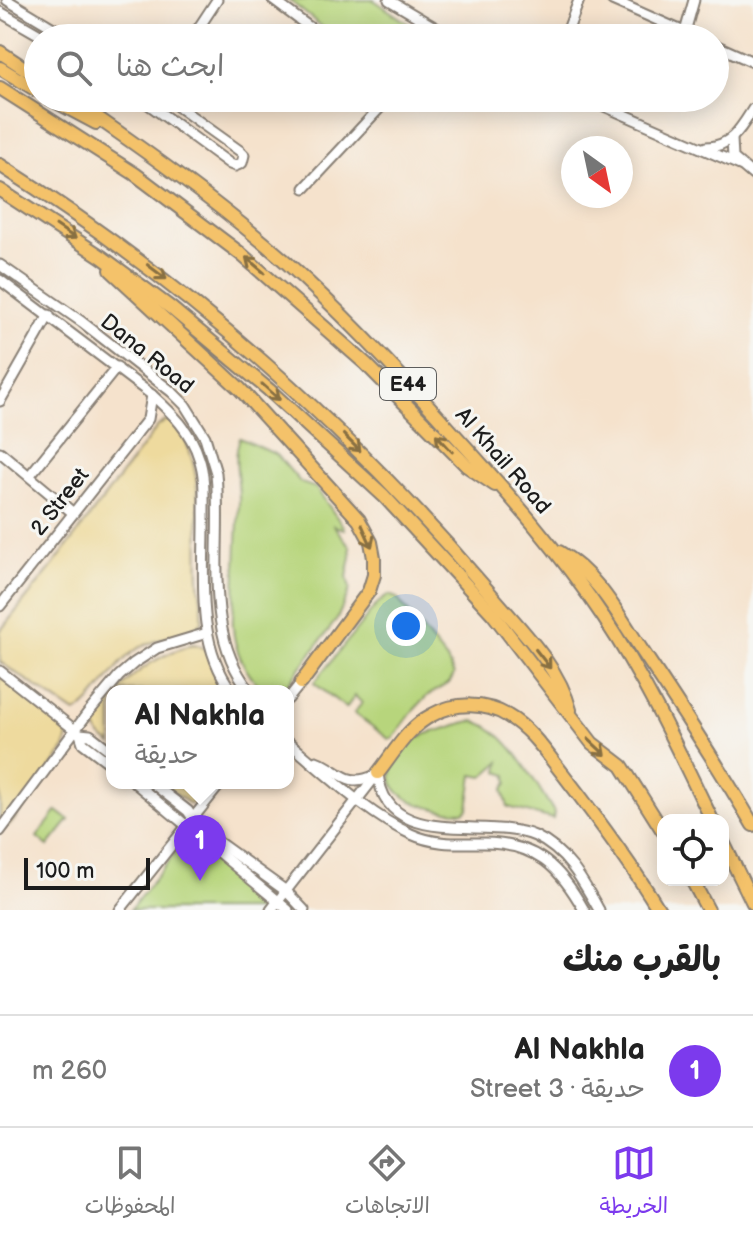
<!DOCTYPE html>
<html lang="ar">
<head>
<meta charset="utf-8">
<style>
  body { margin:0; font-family:"Balsamiq Sans","Playpen Sans Arabic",sans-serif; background:#f2f2f2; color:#222; direction:rtl }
  .controls { position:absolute; right:24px; bottom:24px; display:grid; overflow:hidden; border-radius:16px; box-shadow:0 4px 20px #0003 }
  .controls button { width:72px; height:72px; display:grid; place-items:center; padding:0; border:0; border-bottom:2px solid #e0e0e0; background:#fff; color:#222; font:40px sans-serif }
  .compass { position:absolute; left:561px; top:136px; width:72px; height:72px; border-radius:50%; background:#fff; box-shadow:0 4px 20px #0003; rotate:147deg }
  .scale { position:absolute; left:24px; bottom:20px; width:126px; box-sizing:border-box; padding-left:8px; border:4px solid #1c1c1c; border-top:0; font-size:22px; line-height:28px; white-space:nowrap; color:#1c1c1c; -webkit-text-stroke:6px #f6f6f2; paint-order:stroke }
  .you { position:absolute; left:406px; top:626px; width:28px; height:28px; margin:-20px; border:6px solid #fff; border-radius:50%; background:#1a73e8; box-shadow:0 0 0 12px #1a73e833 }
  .badge { display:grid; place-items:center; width:52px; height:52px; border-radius:50%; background:#7c3aed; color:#fff; font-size:26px; font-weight:700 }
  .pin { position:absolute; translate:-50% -66px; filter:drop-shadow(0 2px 4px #0008) }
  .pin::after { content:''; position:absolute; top:42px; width:28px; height:24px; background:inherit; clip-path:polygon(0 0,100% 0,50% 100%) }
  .popup { position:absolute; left:106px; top:685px; width:188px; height:104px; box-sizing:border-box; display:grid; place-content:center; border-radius:16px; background:#fff; filter:drop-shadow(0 2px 6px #0005); font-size:26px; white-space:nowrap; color:#767676 }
  .popup b { font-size:30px; color:#222 }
  .popup::after { content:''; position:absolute; left:50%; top:100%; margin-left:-16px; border:16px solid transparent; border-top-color:#fff }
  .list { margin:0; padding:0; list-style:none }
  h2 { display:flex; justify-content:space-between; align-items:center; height:104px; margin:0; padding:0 32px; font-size:34px }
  h2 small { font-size:26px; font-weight:400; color:#767676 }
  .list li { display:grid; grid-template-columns:52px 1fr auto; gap:24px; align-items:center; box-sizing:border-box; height:112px; padding:0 32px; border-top:2px solid #e0e0e0 }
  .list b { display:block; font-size:30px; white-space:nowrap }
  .list p { margin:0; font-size:26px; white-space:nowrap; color:#767676 }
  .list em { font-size:26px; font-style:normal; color:#767676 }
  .icon { flex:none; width:44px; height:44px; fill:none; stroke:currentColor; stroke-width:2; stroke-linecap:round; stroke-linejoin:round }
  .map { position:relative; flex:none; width:753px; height:910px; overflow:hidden; direction:ltr }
  .search { position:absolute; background:#fff; box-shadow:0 4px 20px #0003; left:24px; right:24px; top:24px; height:88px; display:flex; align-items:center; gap:20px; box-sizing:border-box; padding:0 28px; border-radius:44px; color:#767676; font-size:30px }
  .sheet { height:216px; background:#fff }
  nav { display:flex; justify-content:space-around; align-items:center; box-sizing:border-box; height:112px; border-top:2px solid #e0e0e0; background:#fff; font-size:22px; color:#767676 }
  nav a { display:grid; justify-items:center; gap:4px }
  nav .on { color:#7c3aed }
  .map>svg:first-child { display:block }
  .green { fill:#b7d57b; stroke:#6a784c; stroke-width:2 }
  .sand { fill:#eeda9e; stroke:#857b5d; stroke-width:2 }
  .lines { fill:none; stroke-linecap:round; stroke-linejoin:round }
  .minor-casing { stroke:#887f74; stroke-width:13 }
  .highway-casing { stroke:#887f74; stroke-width:16 }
  .minor { stroke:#fff; stroke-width:9 }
  .highway { stroke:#f4c26a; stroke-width:12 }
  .oneway { stroke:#886f43 }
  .labels { text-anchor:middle; stroke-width:6; stroke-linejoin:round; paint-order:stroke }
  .shield { fill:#f6f6f2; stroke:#5d5d5c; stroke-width:2 }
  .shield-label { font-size:20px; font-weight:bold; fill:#1c1c1c }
  .street-label { font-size:22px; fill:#1c1c1c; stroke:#f6f6f2 }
</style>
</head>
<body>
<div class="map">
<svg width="753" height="910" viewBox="0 0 753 910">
  <rect width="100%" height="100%" fill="#f6f6f2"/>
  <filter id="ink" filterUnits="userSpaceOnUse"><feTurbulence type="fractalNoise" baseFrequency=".0125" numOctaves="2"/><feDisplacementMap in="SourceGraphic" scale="16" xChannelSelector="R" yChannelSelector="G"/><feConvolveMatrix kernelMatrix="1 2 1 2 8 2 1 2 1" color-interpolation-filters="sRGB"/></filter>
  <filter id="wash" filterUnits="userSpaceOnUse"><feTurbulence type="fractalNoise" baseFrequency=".006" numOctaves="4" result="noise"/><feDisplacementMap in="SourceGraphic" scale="32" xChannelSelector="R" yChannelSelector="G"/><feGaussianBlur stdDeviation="1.8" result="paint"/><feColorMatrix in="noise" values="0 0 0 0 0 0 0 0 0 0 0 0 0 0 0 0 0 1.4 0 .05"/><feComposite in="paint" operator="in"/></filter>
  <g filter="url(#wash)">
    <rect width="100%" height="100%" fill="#f5e2cc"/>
    <!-- green -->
    <g class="green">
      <polygon points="289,0 374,0 420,32 416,38 336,38"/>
      <path d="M240 438 277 455 301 483 316 488 343 526 344 529 334 526 350 546 351 557 347 577 350 589 337 619 288 684C281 691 270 694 261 687 245 674 234 648 233 627 232 617 234 607 235 597 236 566 237 535 239 504 240 482 232 458 240 438Z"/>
      <polygon points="389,595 397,598 447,660 454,675 450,682 426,697 414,710 392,739 389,739 354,713 362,703 355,696 346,708 314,683 378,603"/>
      <path d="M474 721C509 730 535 783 554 812L553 819 508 807 503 790 508 783 507 775 498 772 500 762 483 777 473 775 468 809 464 812C444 812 400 805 392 782 387 766 407 743 420 737 427 733 436 731 444 729 455 726 462 722 474 721Z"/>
      <polygon points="57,811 69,820 48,846 37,837"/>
      <path d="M189 836C207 844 259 884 266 902L262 910H130Z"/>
    </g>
    <!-- sand -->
    <g class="sand">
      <path d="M166 421H171C208 456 196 531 199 578 199 593 204 608 202 622 191 634 155 638 137 649 114 664 95 704 75 713L0 662V631L51 568 158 426Z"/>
      <path d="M193 644C213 646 221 674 229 691H119C138 667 164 654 193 644Z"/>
      <polygon points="0,674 53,718 68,736 65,748 11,824 0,831"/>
      <polygon points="112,699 112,745 100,736 94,724"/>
      <polygon points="160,783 216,783 202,800 190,804"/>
    </g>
  </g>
  <g filter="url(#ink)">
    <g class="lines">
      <defs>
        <g id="minor">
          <polyline points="7,0 70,38"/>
          <polyline points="273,0 324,38"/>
          <polyline points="389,0 453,38"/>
          <polyline points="612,0 698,38"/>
          <polyline points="0,12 45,38"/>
          <polyline points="685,32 694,0"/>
          <polyline points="192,38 217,0"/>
          <polyline points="565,38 579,0"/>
          <polyline points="715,45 753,62"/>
          <polyline points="140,98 230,164 235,166 242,163 244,155 240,151 166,98"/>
          <polyline points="586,98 740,165"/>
          <polyline points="732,139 733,158 753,175"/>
          <path d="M706 147C731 147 741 128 753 109"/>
          <polyline points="305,188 389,98"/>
          <path d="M0 265 82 322 172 392 185 405 205 437 216 473C223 545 201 631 250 691"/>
          <path d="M0 280 152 395C172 413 191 431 199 458 205 475 204 494 204 513 205 572 194 641 232 691"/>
          <polyline points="0,401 49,315"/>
          <polyline points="0,452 72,512"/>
          <polyline points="30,475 117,367"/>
          <polyline points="0,606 148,419 152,395"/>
          <polyline points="0,671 80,734 83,743 112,765"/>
          <polyline points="288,699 301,683"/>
          <polyline points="80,734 90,735 112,752"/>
          <path d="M288 742C324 772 368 815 411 834 435 845 458 843 483 843 536 843 560 867 584 910"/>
          <path d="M316 761C340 770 346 789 375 775"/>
          <path d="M378 773C385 852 488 815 535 836 567 851 583 881 599 910"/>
          <polyline points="135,783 288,910"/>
          <polyline points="152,783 188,811 200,829 286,891 304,910"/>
          <polyline points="0,831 87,714 119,676 134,663 157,648 207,633"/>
          <polyline points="120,910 221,783"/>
          <polyline points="271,910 378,773"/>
        </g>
        <g id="highway">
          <polyline points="0,52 38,77"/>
          <polyline points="0,68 38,91"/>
          <polyline points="0,88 135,174 241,254 366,364 467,466 495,485"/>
          <polyline points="49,98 96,123"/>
          <path d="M69 98C143 149 218 202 286 262 346 316 401 375 455 435 508 493 560 552 604 618 646 681 679 752 712 820"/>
          <path d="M0 165C185 282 346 424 488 591 518 627 558 664 570 710"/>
          <polyline points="0,190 102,257 171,308 269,390 384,496 493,614 592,743 622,766 663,831"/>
          <polyline points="111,270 240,389 359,520 371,542 374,558 374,575 369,591 301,683"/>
          <path d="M559 552C597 574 618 614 641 649 680 707 718 765 753 825"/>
          <path d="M378 773C394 753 408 727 432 715 455 702 485 702 508 716 531 729 547 754 563 774 597 818 630 862 659 910"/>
          <polyline points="723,842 753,903"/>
          <polyline points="692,880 708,910"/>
        </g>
      </defs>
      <!-- minor casing -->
      <use href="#minor" class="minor-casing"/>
      <!-- highway casing -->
      <use href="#highway" class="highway-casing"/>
      <!-- minor -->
      <use href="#minor" class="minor"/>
      <!-- highway -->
      <use href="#highway" class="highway"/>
    </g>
    <!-- one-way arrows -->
    <defs><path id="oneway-shaft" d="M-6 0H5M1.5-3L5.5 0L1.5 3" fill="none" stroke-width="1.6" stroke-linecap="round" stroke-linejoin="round" transform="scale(2)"/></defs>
    <g class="oneway">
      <use href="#oneway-shaft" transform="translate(66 232) rotate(34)"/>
      <use href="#oneway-shaft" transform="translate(255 265) rotate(-140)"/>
      <use href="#oneway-shaft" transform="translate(157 272) rotate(37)"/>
      <use href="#oneway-shaft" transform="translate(271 392) rotate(42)"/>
      <use href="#oneway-shaft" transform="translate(352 443) rotate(45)"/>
      <use href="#oneway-shaft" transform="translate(444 443) rotate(-133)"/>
      <use href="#oneway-shaft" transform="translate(367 536) rotate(66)"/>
      <use href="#oneway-shaft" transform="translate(543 659) rotate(52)"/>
      <use href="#oneway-shaft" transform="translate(597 747) rotate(43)"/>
    </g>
  </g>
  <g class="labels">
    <!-- shield labels -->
    <rect class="shield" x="380" y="368" width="56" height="32" rx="6"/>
    <g class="shield-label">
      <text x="408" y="391">E44</text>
    </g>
    <!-- street labels -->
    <g class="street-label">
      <text transform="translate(148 353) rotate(39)" y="8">Dana Road</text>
      <text transform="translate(504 460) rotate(49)" y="8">Al Khail Road</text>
      <text transform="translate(59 501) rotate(-52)" y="8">2 Street</text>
    </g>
  </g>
</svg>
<div class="controls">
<button><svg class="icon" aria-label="locate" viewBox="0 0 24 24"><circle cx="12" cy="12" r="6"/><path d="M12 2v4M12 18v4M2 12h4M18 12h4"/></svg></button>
</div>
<svg class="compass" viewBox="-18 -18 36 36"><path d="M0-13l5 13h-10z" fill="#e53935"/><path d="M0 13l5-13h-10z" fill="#767676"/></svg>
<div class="scale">100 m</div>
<div class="you"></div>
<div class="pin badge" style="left:200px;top:881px">1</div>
<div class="popup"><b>Al Nakhla</b>حديقة</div>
<div class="search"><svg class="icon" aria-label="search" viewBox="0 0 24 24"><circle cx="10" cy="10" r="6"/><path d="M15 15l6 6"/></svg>ابحث هنا</div>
</div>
<section class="sheet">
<h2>بالقرب منك<small></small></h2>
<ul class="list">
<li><span class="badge">1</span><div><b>Al Nakhla</b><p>حديقة · 3 Street</p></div><em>260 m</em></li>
</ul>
</section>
<nav>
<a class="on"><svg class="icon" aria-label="map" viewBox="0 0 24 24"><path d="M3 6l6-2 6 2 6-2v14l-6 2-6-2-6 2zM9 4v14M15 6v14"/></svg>الخريطة</a>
<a><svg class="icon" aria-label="directions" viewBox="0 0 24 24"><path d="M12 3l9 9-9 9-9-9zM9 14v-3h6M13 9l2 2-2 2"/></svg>الاتجاهات</a>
<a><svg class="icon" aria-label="saved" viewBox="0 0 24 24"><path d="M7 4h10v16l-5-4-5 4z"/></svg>المحفوظات</a>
</nav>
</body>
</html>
